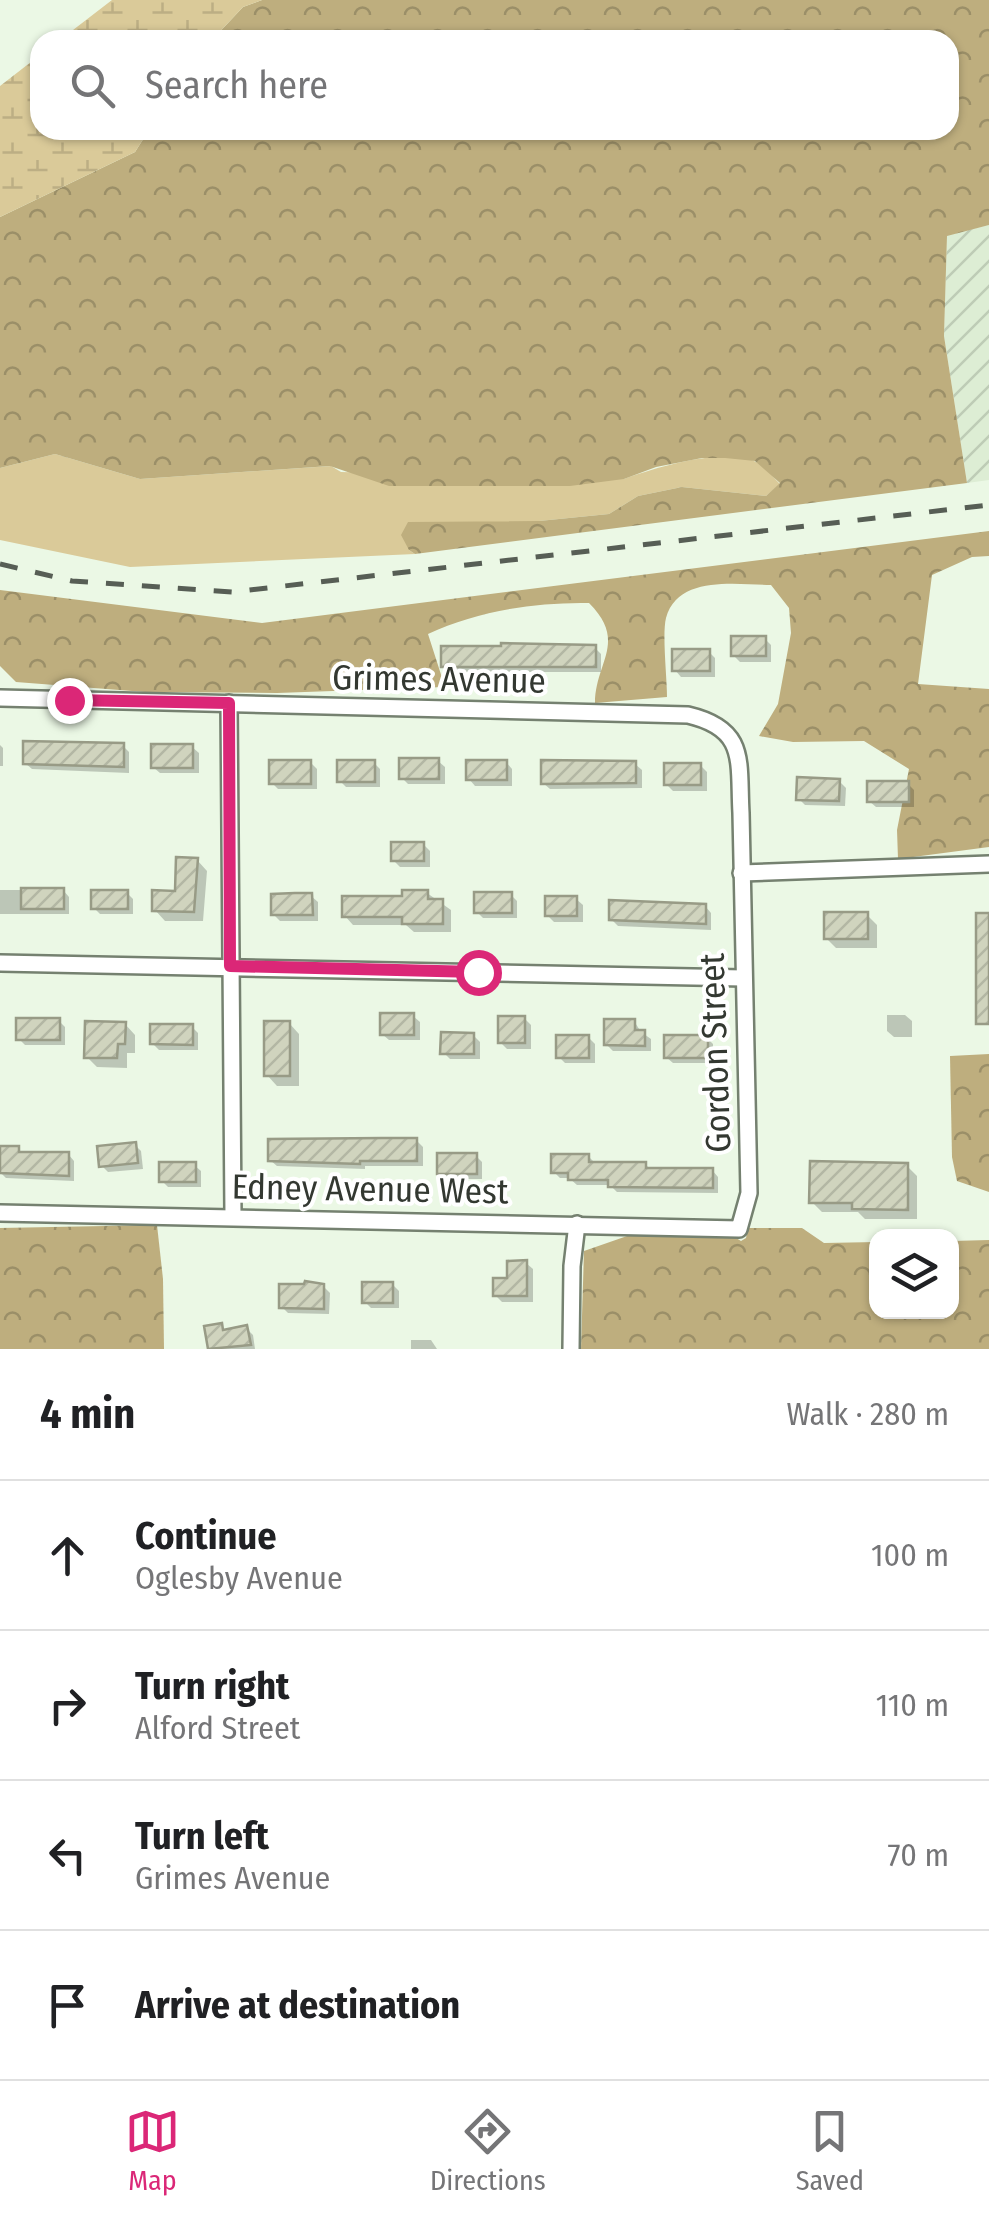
<!DOCTYPE html>
<html lang="en">
<head>
<meta charset="utf-8">
<style>
  body { margin:0; font-family:"Fira Sans Condensed",sans-serif; background:#f2f2f2; color:#202124 }
  .controls { position:absolute; right:30px; bottom:30px; display:grid; overflow:hidden; border-radius:20px; box-shadow:0 2px 8px #0004 }
  .controls button { width:90px; height:90px; display:grid; place-items:center; padding:0; border:0; border-bottom:2px solid #e0e0e0; background:#fff; color:#202124; font:50px sans-serif }
  .stop { position:absolute; width:30px; height:30px; margin:-22px; border:8px solid #db2777; border-radius:50%; background:#fff }
  .stop.end { background:#db2777; border-color:#fff; box-shadow:0 2px 10px #0008 }
  .list { margin:0; padding:0; list-style:none }
  h2 { display:flex; justify-content:space-between; align-items:center; height:130px; margin:0; padding:0 40px; font-size:42px }
  h2 small { font-size:32px; font-weight:400; color:#757577 }
  .list li { display:grid; grid-template-columns:65px 1fr auto; gap:30px; align-items:center; box-sizing:border-box; height:150px; padding:0 40px; border-top:2px solid #e0e0e0 }
  .list b { display:block; font-size:38px; white-space:nowrap }
  .list p { margin:0; font-size:32px; white-space:nowrap; color:#757577 }
  .list em { font-size:32px; font-style:normal; color:#757577 }
  .icon { flex:none; width:55px; height:55px; fill:none; stroke:currentColor; stroke-width:2; stroke-linecap:round; stroke-linejoin:round }
  .map { position:relative; flex:none; width:989px; height:1349px; overflow:hidden }
  .search { position:absolute; background:#fff; box-shadow:0 2px 8px #0004; left:30px; right:30px; top:30px; height:110px; display:flex; align-items:center; gap:25px; box-sizing:border-box; padding:0 35px; border-radius:30px; color:#757577; font-size:38px }
  .sheet { height:730px; background:#fff }
  nav { display:flex; justify-content:space-around; align-items:center; box-sizing:border-box; height:140px; border-top:2px solid #e0e0e0; background:#fff; font-size:28px; color:#757577 }
  nav a { display:grid; justify-items:center; gap:5px }
  nav .on { color:#db2777 }
  .map>svg:first-child { display:block }
  .industrial { fill:url(#industrial-furrows) }
  .green { fill:#daca99 }
  .forest { fill:url(#forest-crowns) }
  .wetland { fill:url(#wetland-marsh) }
  .shadow { fill:#0003 }
  .building { fill:url(#building-hatch); stroke:#989b86; stroke-width:2.5 }
  .lines { fill:none; stroke-linecap:round; stroke-linejoin:round }
  .street-casing { stroke:#758170; stroke-width:20 }
  .street { stroke:#fff; stroke-width:15 }
  .rail { stroke:#575e55; stroke-width:5; stroke-dasharray:18 18; stroke-linecap:butt }
  .route { stroke:#db2777; stroke-width:12 }
  .labels { text-anchor:middle; stroke-width:8; stroke-linejoin:round; paint-order:stroke }
  .street-label { font-size:35px; fill:#333831; stroke:#fff }
</style>
</head>
<body>
<div class="map">
<svg width="989" height="1349" viewBox="0 0 989 1349">
  <defs>
    <pattern id="industrial-furrows" width="10" height="10" patternUnits="userSpaceOnUse" patternTransform="scale(2.5)"><rect width="10" height="10" fill="#ddedd4"/><path d="M-1 1l2-2M0 10L10 0M9 11l2-2" fill="none" stroke="#beccb6"/></pattern>
    <pattern id="forest-crowns" width="20" height="18" patternUnits="userSpaceOnUse" patternTransform="scale(2.5)"><rect width="20" height="18" fill="#beae7e"/><path d="M2 6a3 3 0 1 1 6 0M12 15a3 3 0 1 1 6 0" fill="none" stroke="#9b8f68"/></pattern>
    <pattern id="wetland-marsh" width="20" height="14" patternUnits="userSpaceOnUse" patternTransform="scale(2.5)"><rect width="20" height="14" fill="#daca99"/><path d="M1 5h8M5 5V1M11 12h8M15 12V8" fill="none" stroke="#bcae84"/></pattern>
    <pattern id="building-hatch" width="6" height="6" patternUnits="userSpaceOnUse" patternTransform="scale(2.5)"><rect width="6" height="6" fill="#d0d4be"/><path d="M-1 1l2-2M0 6l6-6M5 7l2-2" fill="none" stroke="#b3b7a4"/></pattern>
  </defs>
  <rect width="100%" height="100%" fill="#ebf8e5"/>
  <!-- industrial -->
  <polygon class="industrial" points="989,225 989,480 967,483 944,336 947,235"/>
  <!-- green -->
  <path class="green" d="M55 454 140 479 331 466 341 472 624 479C655 468 726 446 756 462 765 466 773 477 780 484L766 496 682 487 638 496 609 514 539 521 409 550 415 554 130 567 0 540V468Z"/>
  <!-- forest -->
  <g class="forest">
    <polygon points="262,0 989,0 989,225 947,236 944,336 967,483 415,554 409,550 401,535 408,522 539,521 609,514 638,496 682,487 766,496 780,483 755,461 725,458 702,458 656,467 624,479 570,486 389,486 330,466 140,479 55,454 0,468 0,217 135,152 149,130 949,130 949,40 212,40 243,7"/>
    <path d="M989 531V556L972 557 932 575 918 684 989 689V847L898 859 897 830 909 769 864 741 793 742 759 736 778 704 791 633 789 608 771 585C739 585 678 574 666 618 662 634 667 678 667 697L595 703C595 662 628 642 589 603 536 602 477 611 428 634L445 687 277 693 145 692 16 682 0 666V590L262 623Z"/>
    <polygon points="989,1054 989,1192 957,1181 952,1157 950,1056"/>
    <polygon points="157,1225 163,1279 164,1349 0,1349 0,1228"/>
    <polygon points="748,1228 802,1228 824,1243 876,1242 876,1312 952,1312 952,1241 989,1240 989,1349 581,1349 584,1251 630,1235 736,1238 741,1241 746,1238"/>
  </g>
  <!-- wetland -->
  <g class="wetland">
    <polygon points="112,0 262,0 243,7 212,40 60,40"/>
    <polygon points="40,55 40,130 149,130 135,152 0,217 0,86"/>
  </g>
  <!-- shadow -->
  <g class="shadow">
    <polygon points="765,639 771,645 771,662 740,662 733,655"/>
    <polygon points="594,647 601,654 601,672 450,672 443,666"/>
    <polygon points="709,652 715,658 715,677 681,677 675,670"/>
    <polygon points="0,745 3,748 3,766 0,766"/>
    <polygon points="123,746 129,752 129,773 32,769 25,763"/>
    <polygon points="192,747 199,753 199,773 160,773 153,767"/>
    <polygon points="438,761 445,767 445,784 408,784 402,778"/>
    <polygon points="310,762 317,769 317,789 278,789 272,783"/>
    <polygon points="506,762 512,769 512,786 475,786 469,779"/>
    <polygon points="374,763 380,769 380,787 346,787 340,781"/>
    <polygon points="635,764 642,770 642,788 550,789 543,783"/>
    <polygon points="700,765 707,772 707,791 673,791 666,784"/>
    <polygon points="839,781 846,788 845,806 805,805 799,799"/>
    <polygon points="908,784 914,790 914,807 876,807 869,801"/>
    <polygon points="423,844 430,851 430,867 400,867 393,860"/>
    <polygon points="197,860 207,871 203,921 165,921 155,910 178,893"/>
    <polygon points="0,890 63,890 69,897 69,914 0,914"/>
    <polygon points="126,892 133,899 133,914 100,914 94,908"/>
    <polygon points="427,893 451,910 451,932 414,932 406,925 353,925 345,916"/>
    <polygon points="511,895 517,901 517,918 483,918 477,912"/>
    <polygon points="311,896 318,902 318,921 280,921 273,914"/>
    <polygon points="576,899 583,905 583,922 554,922 547,915"/>
    <polygon points="705,906 711,913 711,930 618,926 611,919"/>
    <polygon points="867,915 877,925 877,948 836,948 826,938"/>
    <polygon points="887,1015 905,1015 912,1021 912,1037 894,1037 887,1031"/>
    <polygon points="413,1016 420,1022 420,1040 389,1040 382,1034"/>
    <polygon points="524,1018 531,1025 531,1049 507,1049 500,1042"/>
    <polygon points="58,1020 65,1027 65,1045 25,1045 19,1039"/>
    <polygon points="634,1021 641,1032 651,1039 651,1051 613,1051 606,1044"/>
    <polygon points="289,1023 299,1034 299,1086 277,1086 267,1075"/>
    <polygon points="125,1024 135,1035 135,1053 127,1053 127,1068 97,1067 87,1057"/>
    <polygon points="192,1027 198,1033 198,1050 159,1050 152,1043"/>
    <polygon points="473,1035 480,1042 480,1059 450,1059 443,1052"/>
    <polygon points="588,1037 595,1044 595,1063 565,1063 559,1057"/>
    <polygon points="707,1038 713,1044 713,1063 673,1063 666,1057"/>
    <polygon points="416,1140 423,1147 423,1166 365,1166 365,1169 277,1166 270,1160"/>
    <polygon points="135,1145 141,1151 143,1169 108,1172 101,1165"/>
    <polygon points="0,1149 18,1149 24,1154 68,1154 74,1161 74,1181 6,1178 0,1172"/>
    <polygon points="476,1156 482,1162 482,1179 446,1179 439,1173"/>
    <polygon points="588,1156 596,1164 645,1164 651,1170 712,1170 718,1177 718,1193 617,1192 610,1185 577,1185 569,1178 560,1178 554,1172"/>
    <polygon points="194,1165 201,1171 201,1187 168,1187 162,1181"/>
    <polygon points="907,1166 917,1176 917,1219 865,1219 858,1212 822,1212 812,1202"/>
    <polygon points="526,1263 533,1269 533,1302 502,1302 495,1295"/>
    <polygon points="392,1284 399,1291 399,1308 371,1308 365,1302"/>
    <polygon points="323,1286 330,1293 329,1314 288,1313 282,1307"/>
    <polygon points="221,1326 227,1332 246,1328 253,1335 255,1349 211,1349 207,1328"/>
    <polygon points="411,1340 431,1340 437,1349 411,1349"/>
  </g>
  <!-- building -->
  <g class="building">
    <rect x="731" y="636" width="35" height="20"/>
    <polygon points="501,643 596,645 596,667 441,667 441,646 501,646"/>
    <rect x="672" y="649" width="38" height="22"/>
    <polygon points="23,741 124,743 124,767 23,764"/>
    <rect x="151" y="744" width="42" height="24"/>
    <rect x="399" y="758" width="40" height="21"/>
    <rect x="269" y="760" width="42" height="24"/>
    <rect x="337" y="760" width="38" height="22"/>
    <rect x="466" y="760" width="41" height="20"/>
    <polygon points="541,760 636,761 636,783 541,784"/>
    <rect x="664" y="763" width="37" height="22"/>
    <polygon points="797,777 840,779 839,801 796,800"/>
    <rect x="867" y="781" width="42" height="21"/>
    <rect x="391" y="842" width="33" height="19"/>
    <polygon points="176,857 198,858 194,912 152,911 152,890 175,891"/>
    <rect x="21" y="888" width="43" height="21"/>
    <rect x="91" y="890" width="37" height="19"/>
    <polygon points="402,890 428,890 428,899 443,899 443,924 402,924 402,917 342,917 342,896 402,896"/>
    <rect x="474" y="892" width="38" height="21"/>
    <polygon points="295,893 312,893 313,915 271,915 271,894"/>
    <rect x="545" y="896" width="32" height="20"/>
    <polygon points="609,900 706,904 706,924 609,920"/>
    <rect x="824" y="912" width="44" height="27"/>
    <rect x="976" y="913" width="13" height="111"/>
    <rect x="380" y="1013" width="34" height="22"/>
    <rect x="498" y="1016" width="27" height="27"/>
    <rect x="16" y="1018" width="44" height="22"/>
    <polygon points="604,1019 635,1019 635,1030 645,1030 645,1046 604,1045"/>
    <polygon points="85,1021 126,1022 125,1044 118,1044 117,1058 84,1058"/>
    <rect x="264" y="1021" width="26" height="55"/>
    <polygon points="150,1024 193,1024 193,1045 150,1044"/>
    <polygon points="441,1032 474,1033 474,1054 440,1054"/>
    <rect x="556" y="1035" width="33" height="23"/>
    <rect x="664" y="1035" width="44" height="23"/>
    <polygon points="382,1138 417,1138 417,1161 360,1161 360,1164 268,1161 268,1139"/>
    <polygon points="136,1142 138,1163 99,1167 97,1146"/>
    <polygon points="0,1146 19,1146 19,1152 69,1152 69,1176 0,1173"/>
    <rect x="437" y="1153" width="40" height="21"/>
    <polygon points="551,1154 589,1154 589,1162 646,1162 646,1168 713,1168 713,1188 608,1187 608,1180 568,1180 568,1173 551,1173"/>
    <polygon points="810,1161 908,1163 908,1210 852,1209 852,1203 809,1203"/>
    <rect x="159" y="1162" width="37" height="20"/>
    <polygon points="527,1260 527,1296 493,1296 493,1278 507,1278 507,1261"/>
    <polygon points="305,1281 324,1284 324,1309 279,1308 279,1284 304,1284"/>
    <rect x="362" y="1282" width="31" height="21"/>
    <polygon points="222,1323 223,1330 247,1325 251,1345 208,1349 204,1326"/>
  </g>
  <g class="lines">
    <defs>
      <g id="street">
        <path d="M0 698 688 715C748 729 738 762 741 813L749 1193 739 1229 0 1213"/>
        <polyline points="229,703 233,1216"/>
        <polyline points="741,873 989,864"/>
        <polyline points="0,963 743,978"/>
        <polyline points="571,1349 572,1266 577,1224"/>
      </g>
    </defs>
    <!-- street casing -->
    <use href="#street" class="street-casing"/>
    <!-- street -->
    <use href="#street" class="street"/>
    <!-- rail -->
    <polyline class="rail" points="0,564 72,581 232,592 989,505"/>
  </g>
  <g class="lines">
    <!-- route -->
    <polyline class="route" points="69,700 229,703 230,966 478,972"/>
  </g>
  <g class="labels">
    <!-- street labels -->
    <g class="street-label">
      <text transform="translate(439 679) rotate(1)" y="12">Grimes Avenue</text>
      <text transform="translate(715 1053) rotate(-92)" y="12">Gordon Street</text>
      <text transform="translate(370 1189) rotate(1)" y="12">Edney Avenue West</text>
    </g>
  </g>
</svg>
<div class="controls">
<button><svg class="icon" aria-label="layers" viewBox="0 0 24 24"><path d="M12 4l9 5-9 5-9-5zM3 14l9 5 9-5"/></svg></button>
</div>
<div class="stop" style="left:478px;top:972px"></div>
<div class="stop end" style="left:69px;top:700px"></div>
<div class="search"><svg class="icon" aria-label="search" viewBox="0 0 24 24"><circle cx="10" cy="10" r="6"/><path d="M15 15l6 6"/></svg>Search here</div>
</div>
<section class="sheet">
<h2>4 min<small>Walk · 280 m</small></h2>
<ul class="list">
<li><svg class="icon" aria-label="ahead" viewBox="0 0 24 24"><path d="M12 20V5M6 11l6-6 6 6"/></svg><div><b>Continue</b><p>Oglesby Avenue</p></div><em>100 m</em></li>
<li><svg class="icon" aria-label="right" viewBox="0 0 24 24"><path d="M7 20v-9h11M14 6l5 5-5 5"/></svg><div><b>Turn right</b><p>Alford Street</p></div><em>110 m</em></li>
<li><svg class="icon" aria-label="left" viewBox="0 0 24 24"><path d="M17 20v-9H6M10 6l-5 5 5 5"/></svg><div><b>Turn left</b><p>Grimes Avenue</p></div><em>70 m</em></li>
<li><svg class="icon" aria-label="arrive" viewBox="0 0 24 24"><path d="M6 21V4h12l-3 4 3 4H6"/></svg><div><b>Arrive at destination</b></div></li>
</ul>
</section>
<nav>
<a class="on"><svg class="icon" aria-label="map" viewBox="0 0 24 24"><path d="M3 6l6-2 6 2 6-2v14l-6 2-6-2-6 2zM9 4v14M15 6v14"/></svg>Map</a>
<a><svg class="icon" aria-label="directions" viewBox="0 0 24 24"><path d="M12 3l9 9-9 9-9-9zM9 14v-3h6M13 9l2 2-2 2"/></svg>Directions</a>
<a><svg class="icon" aria-label="saved" viewBox="0 0 24 24"><path d="M7 4h10v16l-5-4-5 4z"/></svg>Saved</a>
</nav>
</body>
</html>
